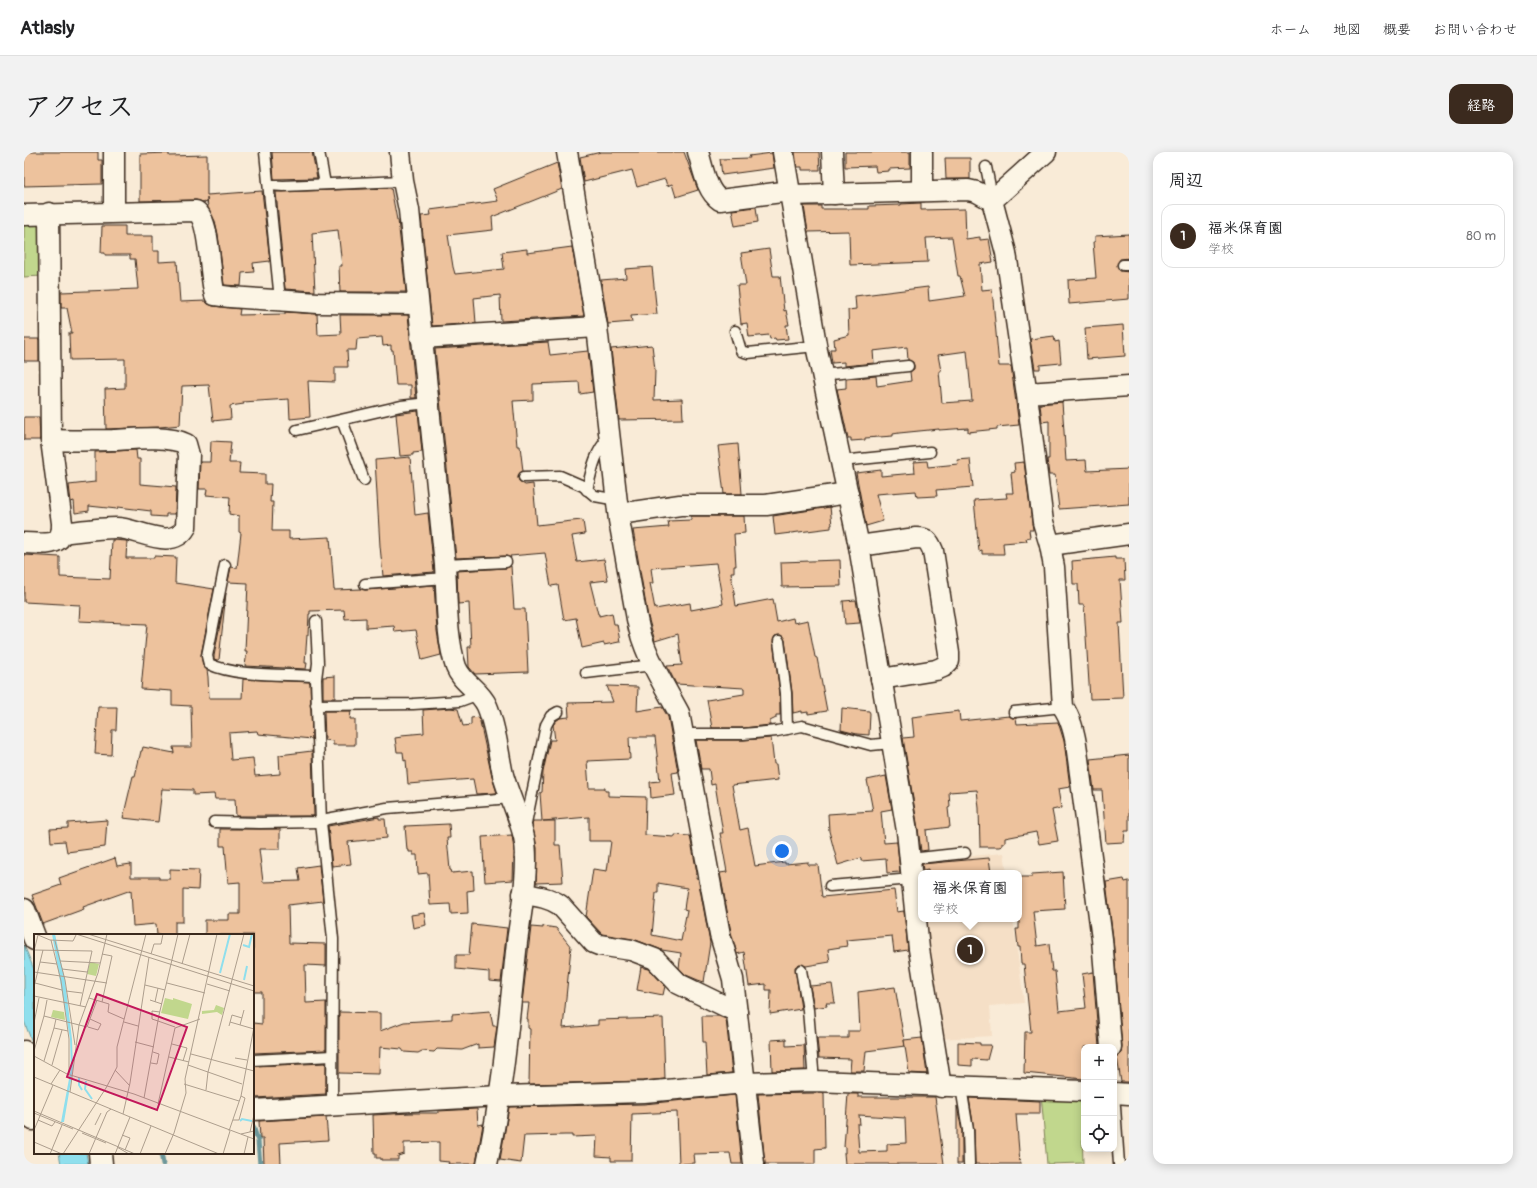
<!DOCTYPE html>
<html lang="ja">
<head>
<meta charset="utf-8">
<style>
  body { margin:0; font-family:Pangolin,"Klee One",sans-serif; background:#f2f2f2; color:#202124 }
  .controls { position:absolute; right:12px; bottom:12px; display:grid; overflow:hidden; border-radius:8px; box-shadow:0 2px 10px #0003 }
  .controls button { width:36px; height:36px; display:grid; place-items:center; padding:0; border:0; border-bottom:1px solid #e0e0e0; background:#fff; color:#202124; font:20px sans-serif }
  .you { position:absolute; left:758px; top:699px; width:14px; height:14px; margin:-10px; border:3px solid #fff; border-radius:50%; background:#1a73e8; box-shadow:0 0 0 6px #1a73e833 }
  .badge { display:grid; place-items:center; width:26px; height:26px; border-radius:50%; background:#3b2a1e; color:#fff; font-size:13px; font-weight:700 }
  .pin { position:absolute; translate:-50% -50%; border:2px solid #fff; box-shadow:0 1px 4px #0006 }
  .popup { position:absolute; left:894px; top:718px; width:104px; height:52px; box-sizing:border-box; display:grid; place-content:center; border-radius:8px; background:#fff; filter:drop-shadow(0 1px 3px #0005); font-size:13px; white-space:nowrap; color:#757577 }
  .popup b { font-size:15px; color:#202124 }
  .popup::after { content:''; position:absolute; left:50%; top:100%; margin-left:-8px; border:8px solid transparent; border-top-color:#fff }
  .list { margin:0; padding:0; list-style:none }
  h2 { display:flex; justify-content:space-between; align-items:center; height:52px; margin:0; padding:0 16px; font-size:17px }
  h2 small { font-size:13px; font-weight:400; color:#757577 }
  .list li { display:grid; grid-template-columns:26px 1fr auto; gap:12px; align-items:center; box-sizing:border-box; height:64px; margin:0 8px 8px; padding:0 8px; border:1px solid #e0e0e0; border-radius:12px }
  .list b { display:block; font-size:15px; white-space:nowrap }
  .list p { margin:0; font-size:13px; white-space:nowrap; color:#757577 }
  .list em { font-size:13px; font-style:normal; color:#757577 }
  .icon { flex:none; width:22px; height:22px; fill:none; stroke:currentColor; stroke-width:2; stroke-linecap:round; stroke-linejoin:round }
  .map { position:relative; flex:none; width:1105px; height:1012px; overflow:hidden; border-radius:12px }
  header { display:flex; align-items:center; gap:24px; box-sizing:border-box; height:56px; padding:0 20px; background:#fff; border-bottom:1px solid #e0e0e0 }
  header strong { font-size:19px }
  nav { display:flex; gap:22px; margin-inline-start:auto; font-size:14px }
  .intro { display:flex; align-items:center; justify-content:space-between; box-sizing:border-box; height:96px; padding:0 24px }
  h1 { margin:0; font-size:28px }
  .button { padding:10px 18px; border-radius:12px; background:#3b2a1e; color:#fff; font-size:14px; font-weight:700 }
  main { display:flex; gap:24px; padding:0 24px }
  aside { flex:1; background:#fff; border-radius:12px; box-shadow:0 2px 10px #0003 }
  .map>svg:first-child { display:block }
  .built { fill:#f5dfc6 }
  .green { fill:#c1d78d; stroke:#7e8056 }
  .water { fill:#8fdfed; stroke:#6d979a }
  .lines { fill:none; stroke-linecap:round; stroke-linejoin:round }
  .stream { stroke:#6d979a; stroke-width:5 }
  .building { fill:#edc29d; stroke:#3b2a1e; fill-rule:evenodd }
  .lane-casing { stroke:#3b2a1e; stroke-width:13 }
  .street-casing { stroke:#3b2a1e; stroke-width:23 }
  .secondary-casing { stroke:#3b2a1e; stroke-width:25 }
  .lane { stroke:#fcf5e5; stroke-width:10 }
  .street { stroke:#fcf5e5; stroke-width:20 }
  .secondary { stroke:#fcf5e5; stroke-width:22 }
  .inset-river { fill:none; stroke:#8fdfed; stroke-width:2 }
  .inset-road { fill:none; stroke:#ad9e8d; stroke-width:1 }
  .view { fill:#c2185b; fill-opacity:0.15; stroke:#c2185b; stroke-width:2 }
  .inset-edge { fill:none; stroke:#3b2a1e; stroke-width:2 }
</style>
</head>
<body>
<header>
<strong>Atlasly</strong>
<nav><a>ホーム</a><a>地図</a><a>概要</a><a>お問い合わせ</a></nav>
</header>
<div class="intro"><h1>アクセス</h1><a class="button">経路</a></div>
<main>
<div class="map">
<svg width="1105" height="1012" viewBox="0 0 1105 1012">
  <rect width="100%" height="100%" fill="#f9ebd7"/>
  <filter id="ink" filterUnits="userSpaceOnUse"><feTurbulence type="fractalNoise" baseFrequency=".025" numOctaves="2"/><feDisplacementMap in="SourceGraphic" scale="8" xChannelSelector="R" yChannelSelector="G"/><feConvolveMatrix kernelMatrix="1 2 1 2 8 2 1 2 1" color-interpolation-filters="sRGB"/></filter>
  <g filter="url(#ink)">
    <!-- built -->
    <polygon class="built" points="980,701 983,721 897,721 897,767 989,767 1000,851 966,854 968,884 915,887 911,861 908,861 903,834 890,712 892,709"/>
    <!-- green -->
    <g class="green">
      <polygon points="11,68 18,76 18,124 0,125 0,69"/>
      <polygon points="1017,941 1057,943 1059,1011 1023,1012"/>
    </g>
    <!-- water -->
    <g class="water">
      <polygon points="0,793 11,820 11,898 0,869"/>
      <polygon points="35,1001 62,1001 64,1012 37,1012"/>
    </g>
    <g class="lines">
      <!-- stream -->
      <g class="stream">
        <polyline points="229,974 234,989 236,1012"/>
        <polyline points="137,1001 139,1012"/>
      </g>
    </g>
    <!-- building -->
    <g class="building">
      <polygon points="0,0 74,0 74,8 78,8 78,32 0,34"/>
      <polygon points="248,0 288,0 293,26 250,27"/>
      <polygon points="577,0 660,0 674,38 652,45 648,32 643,34 641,27 613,35 608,18 560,30 556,5"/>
      <polygon points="771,0 795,0 796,18 778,18 778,15 773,15"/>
      <polygon points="821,0 886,0 886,16 865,17 865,19 852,20 851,14 821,15"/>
      <polygon points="145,1 145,4 183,3 183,43 238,39 246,109 229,111 230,120 218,121 217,134 200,133 194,82 191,69 184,56 183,45 183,51 172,48 116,49 116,2"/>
      <polygon points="748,1 750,16 698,23 696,7 726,6 725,4"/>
      <polygon points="921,6 946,6 946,27 922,27"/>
      <polygon points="533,11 538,37 468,65 469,78 424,83 429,115 431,122 480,117 478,100 503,97 503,101 548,95 560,164 477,169 476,143 450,146 452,171 408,174 397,64 407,63 406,58 474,49 469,37"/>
      <polygon points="367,36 373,68 374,68 382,140 316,140 315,114 318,114 314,78 288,81 291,139 261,137 252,40"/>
      <path d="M897 51V58L941 57 942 87 956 85V88L965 87 969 110 956 112 958 138 968 137 975 214H987L995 273 973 275V277L944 280V276L915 278V277L875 281 869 282V284L841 286V288L827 289V286H824L813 237 822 236V227L852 224 853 234 887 229 886 220 890 217V214L889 210 884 208 883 195 849 199 850 211 820 214V210L808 211 806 197H811L810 187 825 183 824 158 832 157 831 144 904 135 905 149 941 144 936 124H934L928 85 902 86 904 110 826 113 825 79 784 80 780 54H797V57H845V54L877 53V52ZM943 199 948 249 918 251 915 219H917L914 203Z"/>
      <polygon points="732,55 734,70 711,74 708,58"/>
      <polygon points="78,74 101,74 101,84 129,84 129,99 135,99 135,110 153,109 156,150 182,149 184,152 189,154 216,157 215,163 261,162 261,160 293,162 294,183 317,182 316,163 384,163 392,246 387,246 387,233 372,233 369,198 367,198 367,193 359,194 358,185 333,187 332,198 323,198 324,215 311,215 311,230 284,229 286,265 266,267 265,247 219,250 220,252 206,254 207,267 189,269 185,233 158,234 156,273 136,275 82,277 81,237 101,236 101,207 46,208 45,181 48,181 43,156 37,156 37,140 114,137 111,107 106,107 106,103 81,103 81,101 77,101"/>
      <polygon points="1105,82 1105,106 1096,107 1093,113 1096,119 1105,120 1105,147 1045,152 1044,128 1072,126 1069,90 1071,90 1071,84"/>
      <polygon points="745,97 749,124 756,124 760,159 762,158 765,173 762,173 764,187 752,188 751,186 746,187 745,183 725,185 723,171 717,172 713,133 722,133 717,101"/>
      <polygon points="628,115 633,162 607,164 608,170 584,172 577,128 602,126 601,117"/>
      <polygon points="1099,173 1101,204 1063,207 1061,176"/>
      <polygon points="1030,184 1031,190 1035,189 1037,211 1016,213 1016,217 1011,217 1006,187"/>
      <rect x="0" y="187" width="15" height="22"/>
      <polygon points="524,190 526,203 564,199 569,240 556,242 555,230 509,232 509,248 489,249 493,294 496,294 499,319 495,322 494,326 495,329 501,333 509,332 513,373 548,369 558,368 559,369 561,382 548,384 553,410 580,407 584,428 566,430 574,462 575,462 575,464 588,461 590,472 593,472 596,490 595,490 580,493 580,491 558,496 552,466 540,468 534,433 527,434 521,401 486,404 487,406 482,404 432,406 411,197"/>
      <polygon points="628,193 631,218 630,248 658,247 659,267 595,268 587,197"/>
      <polygon points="1038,250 1042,309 1062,308 1063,319 1105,317 1105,352 1035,357 1031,323 1025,323 1023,307 1025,307 1025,269 1018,270 1016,252"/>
      <polygon points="394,259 398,300 389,301 389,303 376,304 372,262"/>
      <polygon points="0,265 15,265 16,288 0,288"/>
      <polygon points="187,289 207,290 205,311 216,311 215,321 241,322 241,332 247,332 246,350 249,350 248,379 265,379 265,387 306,385 310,438 338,437 341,438 410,433 413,479 417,503 398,508 392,478 371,480 370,474 342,476 342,466 321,467 320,458 286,459 286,462 285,462 284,483 283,483 281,511 283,511 282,517 221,514 223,499 221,499 224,431 204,430 207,415 213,416 217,381 215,380 215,364 205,362 206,345 182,343 183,337 175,337 176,310 186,310"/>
      <polygon points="714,292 718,342 700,342 694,294"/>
      <polygon points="112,298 113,307 116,307 116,332 152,335 151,362 142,362 142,365 127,364 127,359 94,355 93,357 65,354 65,359 51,361 50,349 47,350 45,333 71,330 71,300"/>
      <polygon points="386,305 391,363 404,361 410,420 359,424 356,394 351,308"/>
      <polygon points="946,307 949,335 912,338 913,344 893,345 892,339 852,342 859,369 842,374 832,321 857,318 857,324 891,321 890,310 903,309 904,315 934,312 933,308"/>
      <polygon points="1000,310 1009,378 1005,378 1006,385 1002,386 1003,389 979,391 980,402 958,402 958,398 955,399 950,348 983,346 982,341 989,341 987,321 991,320 990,311"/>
      <polygon points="806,355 808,373 807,373 807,376 751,383 749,364"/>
      <path d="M667 364H720L721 381 710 382 712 414H710V420H707L712 454 749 447 753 470 769 466 770 471 784 468 791 505 793 506 803 559 784 562V560L778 561V559L769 561 768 540 761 488 757 483 751 484 749 489 756 542V563H752V566L746 569V573L719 576H688L683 548 720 542V536L652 532 643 514 658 513 654 482 631 489 624 465 609 378 645 375 644 369 667 368ZM692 411 699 452 667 458 666 451 631 457 626 431H629L627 416Z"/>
      <polygon points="88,388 103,389 102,406 130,406 130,404 152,405 151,431 190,437 177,503 179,514 183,518 184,525 185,546 218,546 219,527 286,530 288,587 234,582 233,579 205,581 207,608 229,606 231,624 256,622 255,603 288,599 290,664 212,664 211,647 191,647 190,642 169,643 169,638 138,637 134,670 99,666 109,624 111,624 117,599 118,599 119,595 150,601 149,595 168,595 167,554 148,553 148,539 117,537 123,472 55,469 56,453 0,450 0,403 36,405 36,425 86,427"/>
      <polygon points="1091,405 1091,407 1100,407 1101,428 1096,428 1099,471 1095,471 1099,546 1066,547 1060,453 1055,453 1054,432 1049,432 1048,409"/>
      <polygon points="816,408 817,434 758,435 757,410"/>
      <polygon points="487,414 490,457 501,457 504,520 451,522 445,515 444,495 447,495 445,451 434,452 433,419 482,416"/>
      <polygon points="202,441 195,508 193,508 190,507 190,504"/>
      <polygon points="832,448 836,471 821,472 819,449"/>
      <polygon points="311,524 311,546 299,546 299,525"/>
      <path d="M583 534 614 535 613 559 638 555 644 565 654 620 648 621 651 643 627 646 626 630 636 629 631 585H605L606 607 563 609 565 636H581V639H584V644L622 645 621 683 651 685V683L666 684 673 721 672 726H674L686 791 680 830 674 828 662 823 655 816 657 801 638 798 609 787 578 782 562 765 569 717 583 719 587 689H565V665L519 669H531V693H536L539 730 512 731 513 696 508 672 509 669H518L516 641 518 640 519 620 526 588H531L529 573 532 569 536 566 545 565 544 551 589 550ZM634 731 663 736 660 757 663 758 657 789 628 783 632 741H634Z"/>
      <polygon points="74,555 93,555 92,578 88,578 87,603 71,602"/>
      <polygon points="426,556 434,557 439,574 447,573 447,566 455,565 468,625 473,641 452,642 449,627 384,632 382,608 380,609 379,600 373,600 371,586 378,585 377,583 400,581 399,558"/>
      <polygon points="818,556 845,559 846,561 845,583 833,582 817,578"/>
      <polygon points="300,559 327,559 326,567 331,567 331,593 309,593 309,589 301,588"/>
      <polygon points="935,559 936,569 985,564 988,566 992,566 993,572 1034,570 1040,589 1046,635 1034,637 1037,656 1028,658 1034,689 1015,692 1012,680 981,686 981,691 978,691 978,694 975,695 956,695 955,656 953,638 925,640 926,655 924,656 926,675 902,678 904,698 897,699 894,677 879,586 890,585 888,565"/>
      <polygon points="747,586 750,612 752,612 754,628 708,633 716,678 724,676 731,714 761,710 761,712 784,710 784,713 794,713 798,745 870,738 873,760 880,759 884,798 870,800 868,784 822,788 823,794 804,797 806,810 782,814 776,812 771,815 777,857 746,862 747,838 742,838 742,832 725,834 720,800 713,802 707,780 696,721 703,720 696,681 699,681 691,632 687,633 685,617 677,617 672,588 719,588"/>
      <polygon points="1105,603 1105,679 1101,679 1100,690 1082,691 1078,638 1070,638 1066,607"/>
      <polygon points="862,624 868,657 857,659 860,691 873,690 876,720 863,721 862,707 837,709 837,706 814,713 805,679 804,662 849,659 843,628"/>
      <polygon points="355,665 355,667 361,667 363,686 324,690 327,712 308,714 304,674"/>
      <polygon points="83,668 81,695 43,700 41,689 27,690 26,677 44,676 44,671"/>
      <polygon points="425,672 426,686 423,686 426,718 427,718 428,721 449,719 450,738 443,739 444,761 427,762 426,752 406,753 404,721 394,722 393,703 389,703 389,700 385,700 385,698 383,698 381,674"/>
      <polygon points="196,677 256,677 256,697 235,697 239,730 276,729 274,716 295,713 299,749 264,753 265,791 302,792 302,814 281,813 282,851 302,850 302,898 229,901 229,871 238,872 238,840 229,840 229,783 181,783 181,768 205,768 205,762 216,762 216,730 204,731 201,694 196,694"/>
      <polygon points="488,683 490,698 489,728 461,730 458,685"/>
      <polygon points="91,706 93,714 107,712 107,725 135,725 135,727 146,727 146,717 175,718 174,738 159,737 159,770 151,770 151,783 133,783 132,772 109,774 107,738 59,755 60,757 19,772 8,743 37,733 35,726"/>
      <polygon points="965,706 967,721 904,721 904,717 899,718 898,712"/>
      <polygon points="1039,720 1041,757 1009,759 1013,794 1025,792 1028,819 1031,819 1035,859 1062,856 1058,822 1069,820 1075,895 1060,895 1060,927 1000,921 1001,880 1007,880 1000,812 997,812 996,795 994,795 992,777 995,777 995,730 996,725 1008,725 1008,722"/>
      <polygon points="1100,727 1101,730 1105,729 1105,930 1097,930 1093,905 1097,900 1098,894 1089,786 1082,730"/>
      <polygon points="400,761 402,773 389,776 387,763"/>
      <polygon points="448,772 483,776 477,830 465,829 465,820 432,817 432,803 445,803"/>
      <polygon points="519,774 532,776 547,795 539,876 574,873 574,868 639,866 641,927 619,929 505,932 506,877 504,876 504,867 503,867 505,851 498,851 507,775 519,776"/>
      <polygon points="617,815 625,817 641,834 639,843 613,838"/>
      <polygon points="808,832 811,851 802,851 803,854 790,856 786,834"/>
      <polygon points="871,835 881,894 842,899 840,919 826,919 827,907 795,906 793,886 824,886 824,879 836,879 834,840"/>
      <polygon points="466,859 469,874 473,874 470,895 454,896 454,892 438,898 413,897 410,900 398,899 394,901 380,900 378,897 356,895 355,922 315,921 315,860 356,861 356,879 380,870 428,867 428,862"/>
      <polygon points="678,864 694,864 702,867 708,921 683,923 681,890 679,890"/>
      <polygon points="898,886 903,922 885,921 880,888"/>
      <polygon points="762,887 762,894 780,893 781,918 748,919 747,888"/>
      <polygon points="934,890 956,891 956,893 967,893 963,908 948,907 948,914 934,913"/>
      <polygon points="302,911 302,942 231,946 230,914"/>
      <polygon points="790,941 800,941 801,996 791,997 791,1012 741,1012 734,942"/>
      <path d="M824 942H834V945H911L920 1012H821L820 1001H821V995H820ZM835 963 881 966 882 991 863 992V999L835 1000 833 972H836Z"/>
      <polygon points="711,943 718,1012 708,1012 706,1001 670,1002 671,1011 655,1012 653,960 608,962 607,1009 587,1009 587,1005 572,1004 573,984 548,985 548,983 541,983 500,984 497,1011 476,1008 485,955 620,952"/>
      <polygon points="945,946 1016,949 1016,962 992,962 996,1012 951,1012 950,977"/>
      <polygon points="933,954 938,979 938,1012 933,1012"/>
      <polygon points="453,957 454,973 459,972 452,1012 424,1012 425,1010 415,1009 415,990 380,991 380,1002 374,1004 374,1008 357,1008 357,1006 352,1006 352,1001 350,1001 349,963 386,961 414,961 414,959"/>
      <polygon points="302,965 304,988 256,991 257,1012 240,1012 239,987 236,987 235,969"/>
    </g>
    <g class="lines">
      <defs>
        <g id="lane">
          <polyline points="241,0 256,148"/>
          <polyline points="295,0 301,32"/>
          <polyline points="962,15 969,49"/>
          <polyline points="245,33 259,34 379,29"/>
          <polyline points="1099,113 1105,113"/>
          <polyline points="711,179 717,199 724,201 792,194"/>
          <polyline points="798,223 884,214"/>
          <polyline points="318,268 340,328"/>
          <polyline points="273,278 377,254 404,251"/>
          <polyline points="817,309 906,300"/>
          <polyline points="500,325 536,324 559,334 571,344 593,348"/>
          <path d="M563 338C567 321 571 299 584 287"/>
          <path d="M201 413 183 504 185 512C213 525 257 522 288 524L292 527 297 670 309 787 308 954"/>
          <polyline points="421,413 482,410"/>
          <polyline points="341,432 422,426"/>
          <polyline points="755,489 762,541 763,577"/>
          <polyline points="562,521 629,513"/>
          <polyline points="292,527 294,511 292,469"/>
          <polyline points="292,553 389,552 436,549 455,542"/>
          <polyline points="990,560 1039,555"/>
          <polyline points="658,582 719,582 753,579 778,574 847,593 867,591"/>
          <polyline points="190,670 236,671 297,670 303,667 363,656 487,646"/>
          <polyline points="499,673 502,671 522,573 527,564 534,560"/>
          <polyline points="886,707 941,701"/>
          <polyline points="806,734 888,727"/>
          <polyline points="777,818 784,858 790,929"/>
          <polyline points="229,908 308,904"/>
          <polyline points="937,935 944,978 945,1012"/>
          <polyline points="1090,941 1095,1012"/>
        </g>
        <g id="street">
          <path d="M376 0 379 29 385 58 421 413C423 444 422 486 432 515 438 531 456 538 463 554 472 575 474 600 479 623 485 644 495 664 500 685 506 714 497 760 493 790 485 865 479 939 463 1012"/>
          <path d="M543 0 573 175 595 368 613 467C619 501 639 531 655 561L656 566 696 783 709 827 730 1012"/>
          <path d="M674 0C679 15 682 39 696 48L766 39"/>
          <polyline points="759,0 793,198 835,394 883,679 895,797 917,935"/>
          <polyline points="808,0 810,42"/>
          <polyline points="898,0 898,39"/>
          <path d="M1022 0 972 45 969 49V52L982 101 1003 243 1019 370 1026 393 1030 415 1039 555C1048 568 1051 583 1053 599L1078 787 1087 895"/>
          <polyline points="767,43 944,38 953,40 969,49"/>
          <polyline points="90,60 90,0"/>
          <path d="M0 63 172 59C187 69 185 124 191 143L206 145 294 151 394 152"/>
          <polyline points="397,186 573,175"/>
          <polyline points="1003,241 1105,234"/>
          <path d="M27 288C48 289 68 288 89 288 109 287 144 283 162 292L165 303 162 375C148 400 113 376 93 376 75 376 56 379 37 381"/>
          <polyline points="595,362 656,353 742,353 824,341"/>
          <path d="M0 391C9 391 28 394 35 387 38 383 38 376 38 371L27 288 25 61"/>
          <polyline points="1026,393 1105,382"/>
          <path d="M835 394 892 386C903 386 905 389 909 399L925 501V509L919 515 912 518 857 527"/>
          <path d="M499 742C512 744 524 745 536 753L570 791 575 793 607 798 631 807 655 832 713 860"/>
          <polyline points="0,899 2,906 9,968"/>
          <polyline points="1090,941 1105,942"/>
          <polyline points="229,958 476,944 620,940 721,931 790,929 1060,939"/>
        </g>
        <g id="secondary">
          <polyline points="0,758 11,787"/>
          <polyline points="76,1001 77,1012"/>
        </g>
      </defs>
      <!-- lane casing -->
      <use href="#lane" class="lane-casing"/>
      <!-- street casing -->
      <use href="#street" class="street-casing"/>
      <!-- secondary casing -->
      <use href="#secondary" class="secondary-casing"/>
      <!-- lane -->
      <use href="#lane" class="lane"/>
      <!-- street -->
      <use href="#street" class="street"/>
      <!-- secondary -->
      <use href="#secondary" class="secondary"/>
    </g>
  </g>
  <!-- overview -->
  <g transform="translate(10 782)">
    <rect width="220" height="220" fill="#f9ebd7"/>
    <path d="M56 28 65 30 62 42 53 40ZM131 64 139 66V64L158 70 154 85 127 79ZM182 71 190 74 188 81 183 78 168 80V77L180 76ZM19 76 30 78 31 86 17 83Z" fill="#c1d78d"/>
    <path d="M18 0H21L31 46 38 105 39 135 30 188H27L37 134 36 105Z" fill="#8fdfed"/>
    <path class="inset-river" d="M209 11 215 13 218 0M186 39 196 0M210 46 213 32M45 144V151L48 156M52 147 51 155 58 165M206 187 208 185 218 187"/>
    <path class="inset-road" d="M42 0 220 57M54 0 220 52M17 6 27 47 35 105V140M21 7 31 46 41 111M0 16 58 17 46 72M0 17 4 1 16 6 39 7 42 1M117 20 120 10H127L129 0M26 27 66 29M6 28 23 30M148 30 156 0M28 35 53 38M0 38 73 49M1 49 28 56M133 49 171 59M173 50 196 57M111 51 131 56M0 53 9 16M32 57 48 59M0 62 52 73M55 64 75 70 74 78 90 85M13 66 10 82 53 93 63 66M116 66 128 70M68 68 78 22 68 20M121 68 124 54M22 85 20 94 34 97M124 87 118 85V77L126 78M124 87 141 93M90 88 104 92M196 88 220 95M0 89 5 64M206 91 210 76M195 92 198 81 208 84M54 93 64 96 67 90 56 85M101 108 120 113M138 110 153 114 149 127M0 117 10 82M157 120 220 137M0 122 33 140 100 160 220 205M135 123 155 128M201 124 213 126M10 127 20 94M117 129 123 130 125 120 119 118M18 131 28 96M154 131 208 150M81 136 96 152M0 143 185 220M17 150 26 136M150 150 205 167M172 156 174 138 210 0M36 158 45 91 64 39 73 0M110 164 125 81 144 0M124 170 141 94 166 85M0 177 101 220M0 179 39 195M89 180 96 149 115 23M4 186 18 192 21 188M199 186H205L211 164 207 162M61 191 67 179M0 196 19 151M195 197 207 162 220 93M216 198 220 181M48 199 72 209M207 200 220 197M88 201 96 204 91 216M0 208 28 220M83 213 95 220M16 220 28 191M29 220 72 154 83 133V113L112 0M55 220 73 178 77 175M81 220 96 183M106 220 117 192M131 220 140 199 152 159 151 145 183 0M189 220 196 197M210 220 214 203"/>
    <path class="view" d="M63 60 153 93 123 176 33 143Z"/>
    <rect width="220" height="220" class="inset-edge"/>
  </g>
</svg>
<div class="controls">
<button>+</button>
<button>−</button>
<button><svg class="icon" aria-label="locate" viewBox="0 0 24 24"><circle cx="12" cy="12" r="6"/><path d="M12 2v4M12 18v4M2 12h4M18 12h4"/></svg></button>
</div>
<div class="you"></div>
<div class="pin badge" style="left:946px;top:798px">1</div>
<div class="popup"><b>福米保育園</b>学校</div>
</div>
<aside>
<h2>周辺<small></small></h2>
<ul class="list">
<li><span class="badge">1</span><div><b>福米保育園</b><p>学校</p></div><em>80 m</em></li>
</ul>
</aside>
</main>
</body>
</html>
